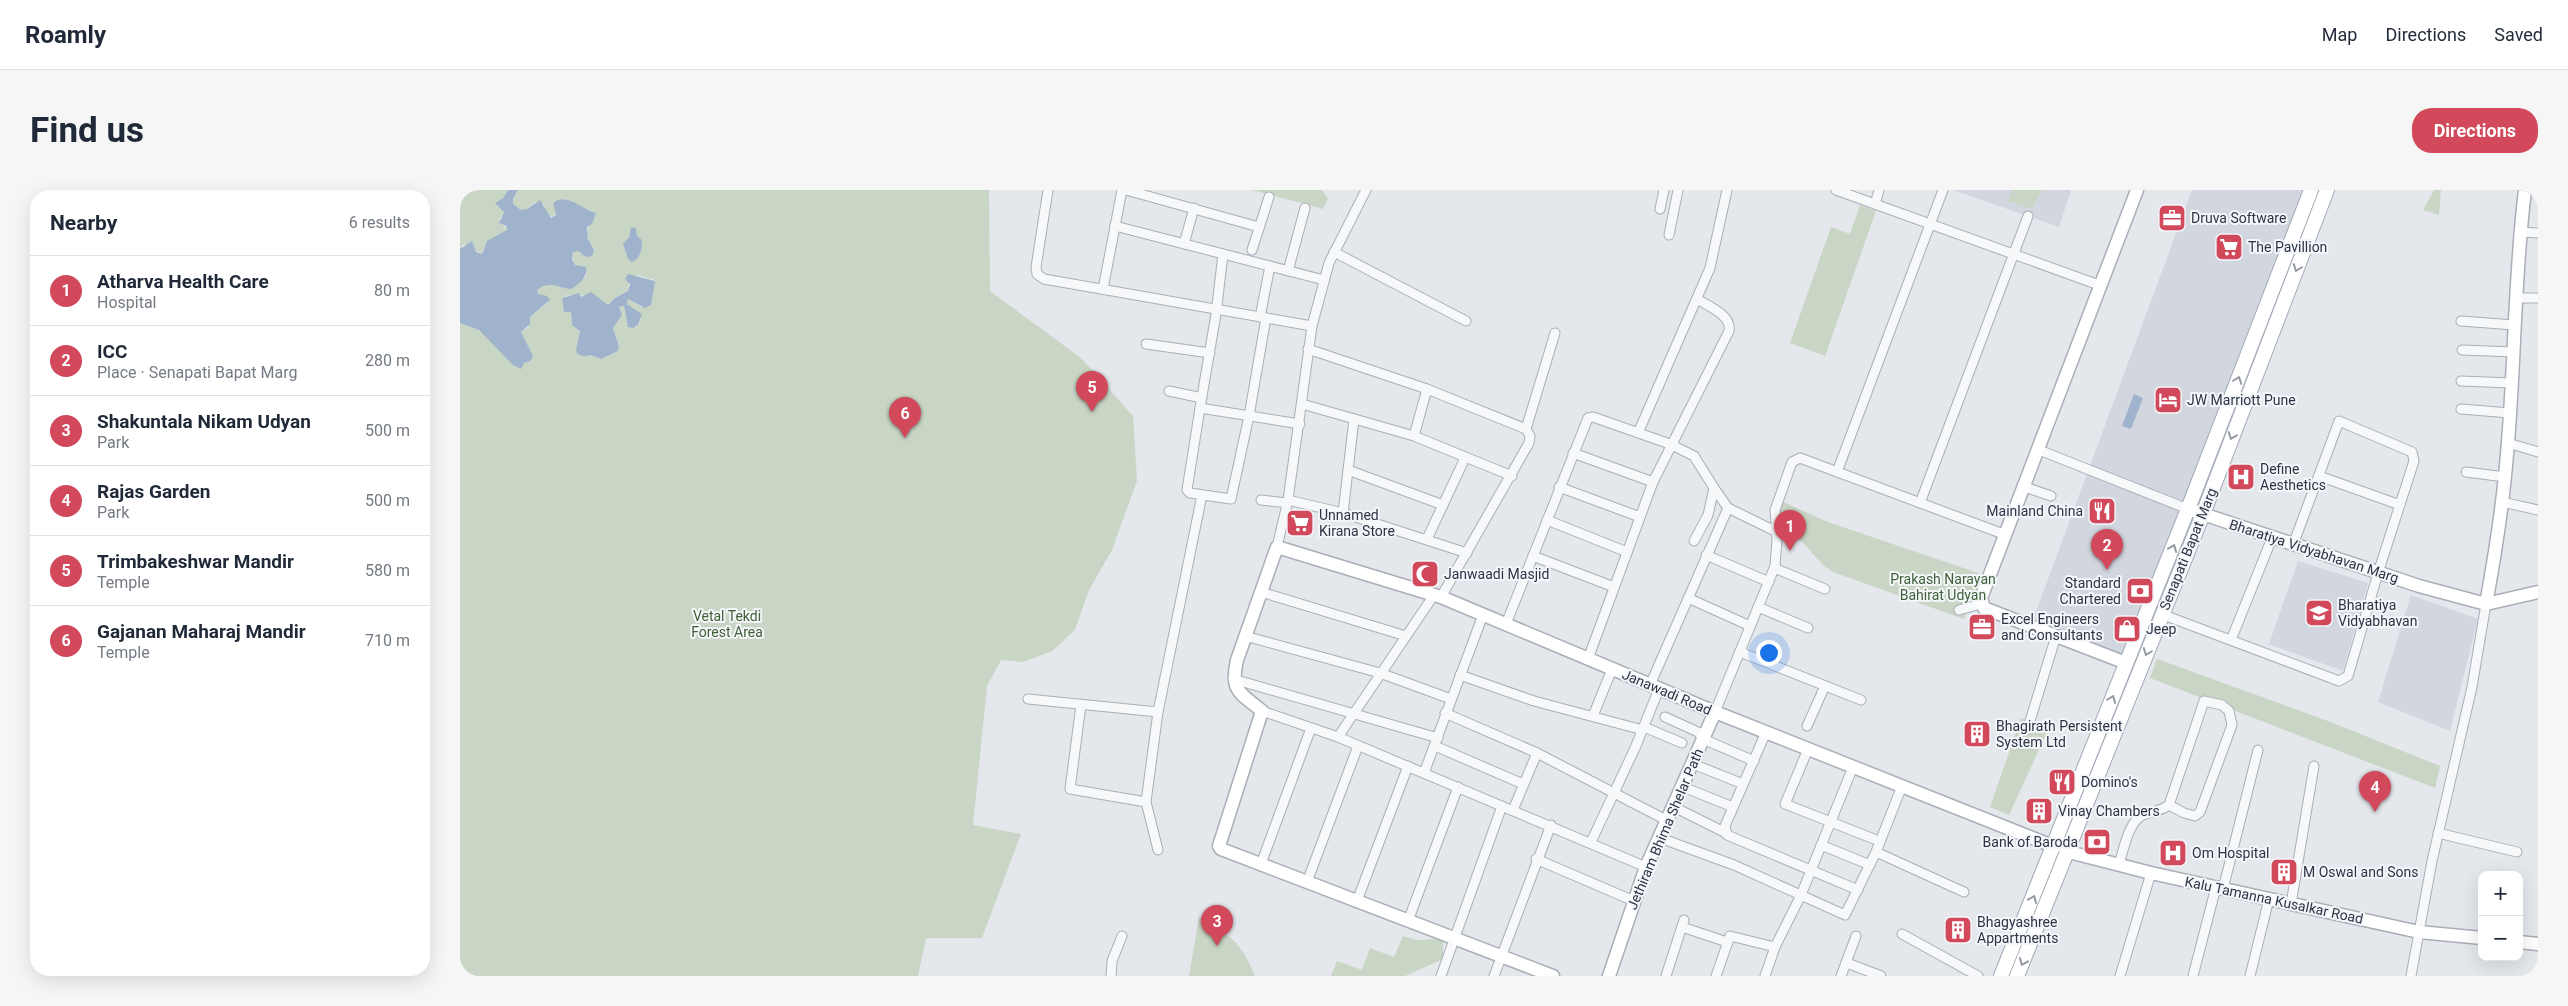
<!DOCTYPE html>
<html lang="en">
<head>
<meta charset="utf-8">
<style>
  body { margin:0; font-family:Roboto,sans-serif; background:#f6f6f7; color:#1f2937 }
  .controls { position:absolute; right:15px; bottom:15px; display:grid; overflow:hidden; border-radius:10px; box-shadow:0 5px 20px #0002 }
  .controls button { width:45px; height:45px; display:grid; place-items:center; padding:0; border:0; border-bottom:1px solid #e0e1e3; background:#fff; color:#1f2937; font:25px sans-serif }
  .you { position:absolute; left:1308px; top:462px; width:18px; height:18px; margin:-12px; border:4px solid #fff; border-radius:50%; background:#1a73e8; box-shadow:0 0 0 8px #1a73e833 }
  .badge { display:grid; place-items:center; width:32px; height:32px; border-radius:50%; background:#d1495b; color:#fff; font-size:16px; font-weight:700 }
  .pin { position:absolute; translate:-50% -41px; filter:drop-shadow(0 1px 2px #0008) }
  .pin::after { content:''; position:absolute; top:26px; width:18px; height:15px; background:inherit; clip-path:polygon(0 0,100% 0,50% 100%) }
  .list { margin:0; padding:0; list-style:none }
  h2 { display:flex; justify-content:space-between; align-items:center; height:65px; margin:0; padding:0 20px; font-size:21px }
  h2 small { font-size:16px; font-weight:400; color:#747a83 }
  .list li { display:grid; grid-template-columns:32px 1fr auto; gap:15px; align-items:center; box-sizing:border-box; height:70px; padding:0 20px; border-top:1px solid #e0e1e3 }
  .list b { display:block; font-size:19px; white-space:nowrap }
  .list p { margin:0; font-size:16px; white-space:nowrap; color:#747a83 }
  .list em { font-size:16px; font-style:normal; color:#747a83 }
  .map { position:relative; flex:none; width:2078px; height:786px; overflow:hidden; border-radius:20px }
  header { display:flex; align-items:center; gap:30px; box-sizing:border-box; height:70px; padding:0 25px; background:#fff; border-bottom:1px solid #e0e1e3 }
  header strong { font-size:24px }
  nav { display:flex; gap:28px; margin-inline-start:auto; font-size:18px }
  .intro { display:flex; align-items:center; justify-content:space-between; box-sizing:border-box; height:120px; padding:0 30px }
  h1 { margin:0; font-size:35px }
  .button { padding:12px 22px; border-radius:20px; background:#d1495b; color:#fff; font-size:18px; font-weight:700 }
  main { display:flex; gap:30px; padding:0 30px }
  aside { flex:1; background:#fff; border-radius:20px; box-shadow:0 5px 20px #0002 }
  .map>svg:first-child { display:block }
  .built { fill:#d2d6de }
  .green { fill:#c9d6c5; fill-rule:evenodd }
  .water { fill:#9fb4cc }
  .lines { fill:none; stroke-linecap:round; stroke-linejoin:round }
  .street-casing { stroke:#a9aeb7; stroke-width:11 }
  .secondary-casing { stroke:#a9aeb7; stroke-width:15 }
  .primary-casing { stroke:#a3abb8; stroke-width:16 }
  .street { stroke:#f7f8fa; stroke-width:9 }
  .secondary { stroke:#fff; stroke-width:12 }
  .primary { stroke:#fff; stroke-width:14 }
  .oneway { stroke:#959aa2 }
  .labels { text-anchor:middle; stroke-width:4; stroke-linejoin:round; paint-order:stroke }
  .poi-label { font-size:14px; fill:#2b3445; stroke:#f4f6f9; text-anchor:start }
  .street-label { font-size:14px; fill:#2b3445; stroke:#f4f6f9 }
  .park-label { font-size:14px; fill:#3f6138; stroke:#f4f6f9 }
</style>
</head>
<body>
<header>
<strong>Roamly</strong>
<nav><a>Map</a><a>Directions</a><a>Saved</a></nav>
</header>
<div class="intro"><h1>Find us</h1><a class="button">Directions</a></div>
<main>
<aside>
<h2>Nearby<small>6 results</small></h2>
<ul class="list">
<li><span class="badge">1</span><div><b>Atharva Health Care</b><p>Hospital</p></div><em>80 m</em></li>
<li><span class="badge">2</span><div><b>ICC</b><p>Place · Senapati Bapat Marg</p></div><em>280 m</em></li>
<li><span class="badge">3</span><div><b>Shakuntala Nikam Udyan</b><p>Park</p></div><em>500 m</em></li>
<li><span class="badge">4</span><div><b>Rajas Garden</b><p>Park</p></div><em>500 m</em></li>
<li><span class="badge">5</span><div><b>Trimbakeshwar Mandir</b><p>Temple</p></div><em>580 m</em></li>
<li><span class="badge">6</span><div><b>Gajanan Maharaj Mandir</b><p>Temple</p></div><em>710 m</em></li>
</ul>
</aside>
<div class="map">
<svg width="2078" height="786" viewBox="0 0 2078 786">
  <rect width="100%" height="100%" fill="#e4e7ec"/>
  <!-- built -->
  <g class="built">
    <polygon points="1493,0 1611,0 1599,37"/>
    <polygon points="1732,0 1844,0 1666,467 1573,430"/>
    <polygon points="1838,371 1908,393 1883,481 1809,454"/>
    <polygon points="1951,405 2018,429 1990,541 1918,512"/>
  </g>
  <!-- green -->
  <g class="green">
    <path d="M0 0H48L43 8 38 11 44 22 39 30 47 40C38 48 24 50 22 64L4 54 0 59Z"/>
    <path d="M58 0H529L530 101 621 168 673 226 677 291 652 360 629 400 615 440 592 461 563 472 541 470 527 496 513 635 561 644 522 748H466L458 786H0V133L19 140 64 173 68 171 71 163 61 142 68 137 70 127 89 112 78 104 77 100C87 93 94 92 104 98L116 96 120 90 126 87 127 79 115 75 112 66 115 62 118 61 121 64 133 58C124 43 127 37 136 23L105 9 93 13 96 20 94 27 87 26 84 14 75 12 67 19 61 20 53 14V10ZM176 43 181 61 176 70 165 60 169 46ZM177 85 195 90 191 111 182 117 168 109 167 114 176 120 181 129 177 137H168L164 116 159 117 161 123 153 137 159 156 158 161 141 169 131 165 128 166 117 154 120 141 112 134 111 122 103 118 102 108 109 105 135 106 148 115 155 108 168 101 169 92Z"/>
    <polygon points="792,0 862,0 868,9 863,19"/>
    <polygon points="1553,0 1582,0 1572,19 1548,11"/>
    <polygon points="1974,0 1981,0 1979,25 1963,20"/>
    <polygon points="1400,15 1416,21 1365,166 1330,153 1371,37 1390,44"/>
    <polygon points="1321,311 1368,332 1521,384 1504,429 1373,382 1363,375 1316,323"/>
    <polygon points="1697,469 1868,531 1980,576 1975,598 1690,488"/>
    <polygon points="1561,528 1589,538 1549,625 1530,617"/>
    <path d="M739 727C770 746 781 751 795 786H729Z"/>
    <polygon points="943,746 956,750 983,749 983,769 945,786 871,786 877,771 902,780 910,758 934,767"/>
  </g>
  <!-- water -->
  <g class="water">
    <path d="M48 0H58L53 9V14L61 20 67 19 80 10 91 28 96 25 93 13C107 2 121 19 136 23L132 34 127 37 128 49 134 60 132 66 126 67 118 61 113 63 112 69 115 75 126 77C129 85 119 95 111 99 97 98 91 90 77 100L78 104 87 106 90 110 70 127V134L61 142 73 166 70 171 64 173 61 179 53 175 19 140 0 133V59L12 51 16 62 22 64 27 51 47 40 46 36 39 33 44 22 35 13 43 8Z"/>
    <path d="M171 37 176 38 177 46 181 49C184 57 180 69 172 72L168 69 163 54 169 47Z"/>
    <path d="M168 84 195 91 191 115 185 118 168 109 167 114 182 124 178 135 173 138 168 137 164 116 159 117 162 125 153 138 159 156 158 161 141 169 131 165C125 167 118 167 116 160L120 141 112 135 111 122H104L102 108 119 103 121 107 131 102 148 115 155 108 168 101 170 94 165 89Z"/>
    <polygon points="1674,204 1683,208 1671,239 1662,236"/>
  </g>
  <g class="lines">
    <defs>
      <g id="street">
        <polyline points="588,0 576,77 577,84 584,89 852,136"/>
        <polyline points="666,0 799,37"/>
        <polyline points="1376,0 1639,95"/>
        <polyline points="1415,14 1419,0"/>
        <polyline points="1200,19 1204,0"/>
        <polyline points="655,36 864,90"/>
        <polyline points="2059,42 2078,43"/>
        <polyline points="1209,45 1218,0"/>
        <polyline points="724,54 734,18"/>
        <polyline points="792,60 809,7"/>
        <polyline points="874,62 1006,131"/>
        <polyline points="763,64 756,124 740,218 840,234"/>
        <polyline points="828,81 845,18"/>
        <polyline points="643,99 662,0"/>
        <polyline points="2056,108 2078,108"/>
        <polyline points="800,127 810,76"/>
        <polyline points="2001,131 2054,135"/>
        <polyline points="686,154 750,163"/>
        <polyline points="848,159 967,199 1066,239 1070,246 1069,253 981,407"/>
        <polyline points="2002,160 2053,162"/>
        <polyline points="2001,191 2051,193"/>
        <polyline points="709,201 742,208"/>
        <polyline points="842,214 954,246 1052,286"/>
        <polyline points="740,218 727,300 730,303 771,309 789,226 806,128"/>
        <polyline points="2001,219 2050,223"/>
        <polyline points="1066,239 1095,143"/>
        <polyline points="1178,243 1250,78 1267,0"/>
        <polyline points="954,246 967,199"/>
        <polyline points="2048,253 2078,262"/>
        <polyline points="1579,260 1728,319"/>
        <polyline points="1113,263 1193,292"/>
        <polyline points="888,280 983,315"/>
        <polyline points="1377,282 1483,0"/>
        <polyline points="2006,282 2045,287"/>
        <polyline points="1859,286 1940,315"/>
        <polyline points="1099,297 1180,327"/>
        <polyline points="1565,297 1591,306"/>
        <polyline points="1254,298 1268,318 1317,342"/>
        <polyline points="801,310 827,313"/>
        <polyline points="828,310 883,323 1007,363"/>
        <polyline points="2042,312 2078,320"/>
        <polyline points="1460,313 1568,26"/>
        <polyline points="883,323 894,229"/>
        <polyline points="1087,330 1167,362"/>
        <polyline points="967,349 1005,268"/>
        <polyline points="817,357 828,310 852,136 869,73 906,0"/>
        <polyline points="1246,365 1309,392"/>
        <polyline points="1073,366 1154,397"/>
        <polyline points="1314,378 1365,399"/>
        <polyline points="801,402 946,446"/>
        <polyline points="1228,408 1290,436"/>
        <polyline points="1298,417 1348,438"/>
        <polyline points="1499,420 1521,414"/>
        <polyline points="1709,427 1879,491 1888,486 1918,383 1954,271 1952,262 1879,231 1833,355"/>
        <polyline points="1046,434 1128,228 1133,227 1210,254 1234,266 1254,298 1248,325 1234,351"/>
        <polyline points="785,446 920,483 991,509"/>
        <polyline points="1771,450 1812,348"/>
        <polyline points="1280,462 1401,510"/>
        <path d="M1128 469 1193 292 1269 141C1272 125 1248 116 1237 109"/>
        <polyline points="1000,485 1074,511 1183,540"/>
        <polyline points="773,489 978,548"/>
        <polyline points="1190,495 1268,318"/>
        <polyline points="568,509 698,522 742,305"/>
        <polyline points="621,515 610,599 686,612"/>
        <polyline points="802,521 878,547 1186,677"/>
        <polyline points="698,522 686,612 698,660"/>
        <polyline points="1255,522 1315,376 1317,350 1315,320 1332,272 1340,268 1546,345"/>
        <polyline points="985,523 1077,563 1208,631"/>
        <polyline points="1133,526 1152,479"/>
        <polyline points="1205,527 1238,542 1243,549 1294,571"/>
        <polyline points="1570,531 1596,446"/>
        <polyline points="1347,536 1365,496"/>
        <polyline points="1184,537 1222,553"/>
        <polyline points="1306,542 1265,636 1267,645 1398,700"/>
        <polyline points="878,547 974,405"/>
        <polyline points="975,556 1063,594"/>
        <polyline points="1348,559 1325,614 1414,649"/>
        <polyline points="1233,574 1283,594"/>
        <polyline points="964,583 1023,425"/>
        <polyline points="1223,597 1273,617"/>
        <polyline points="1214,617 1266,643"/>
        <polyline points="1053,620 1077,563"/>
        <polyline points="1978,643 2057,662"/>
        <polyline points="1200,648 1274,675 1385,725 1416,662 1442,596"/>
        <polyline points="1131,652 1175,558 1199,499"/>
        <polyline points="1361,655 1410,675"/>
        <polyline points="1416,662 1504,702"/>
        <polyline points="1076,669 1174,711"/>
        <polyline points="801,674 851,538"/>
        <path d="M1659 674C1664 659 1668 632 1683 625 1693 621 1701 621 1709 615L1744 511 1762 515 1769 521 1772 535 1740 622 1735 626 1724 623 1709 615"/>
        <polyline points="847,692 898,556"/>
        <polyline points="1763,699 1798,560"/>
        <polyline points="897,711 948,576"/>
        <polyline points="1831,714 1854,576"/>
        <polyline points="948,731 998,597"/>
        <polyline points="1222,737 1267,752"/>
        <polyline points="1442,744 1518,786"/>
        <polyline points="1387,773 1421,786"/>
        <polyline points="651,786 652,771 662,746"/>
        <polyline points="981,786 1042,616"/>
        <polyline points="1034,786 1091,635"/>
        <polyline points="1206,786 1224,730"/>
        <polyline points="1256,786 1270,746 1315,757"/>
        <polyline points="1305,786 1315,757 1341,705 1393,577"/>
        <polyline points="1381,786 1396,746"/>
        <polyline points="1660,786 1691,683"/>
        <polyline points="1733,786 1756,697"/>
        <polyline points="1790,786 1809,709"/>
        <polyline points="1951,786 1972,671 2012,497 2026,414"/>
      </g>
      <g id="secondary">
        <polyline points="1728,319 1959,396 2026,414 2078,402"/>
        <path d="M2026 414C2035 365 2043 315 2047 264 2055 176 2054 88 2065 0"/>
        <polyline points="1666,473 1524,418 1521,408 1677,0"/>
        <polyline points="1609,662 1691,683 1959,742 2022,748"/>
        <polyline points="2059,752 2078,754"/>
        <path d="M1093 786 761 659 759 656 802 521C779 502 770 501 777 470L817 357 981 407 1255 522 1595 657"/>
        <polyline points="1149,786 1186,677 1255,522"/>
      </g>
      <g id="primary">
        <polyline points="1541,786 1728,319 1851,0"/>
        <polyline points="1557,786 1743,324 1867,0"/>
      </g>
    </defs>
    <!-- street casing -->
    <use href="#street" class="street-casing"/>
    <!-- secondary casing -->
    <use href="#secondary" class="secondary-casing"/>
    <!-- primary casing -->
    <use href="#primary" class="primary-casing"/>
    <!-- street -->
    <use href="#street" class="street"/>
    <!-- secondary -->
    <use href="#secondary" class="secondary"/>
    <!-- primary -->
    <use href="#primary" class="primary"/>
  </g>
  <!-- one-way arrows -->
  <defs><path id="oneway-chevron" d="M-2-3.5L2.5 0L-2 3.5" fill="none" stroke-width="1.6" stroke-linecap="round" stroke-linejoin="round" transform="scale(1.25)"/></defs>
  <g class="oneway">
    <use href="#oneway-chevron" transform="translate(1837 78) rotate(111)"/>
    <use href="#oneway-chevron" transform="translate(1778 190) rotate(-69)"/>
    <use href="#oneway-chevron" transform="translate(1772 246) rotate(111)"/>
    <use href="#oneway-chevron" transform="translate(1713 358) rotate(-68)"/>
    <use href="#oneway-chevron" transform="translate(1687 462) rotate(111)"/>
    <use href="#oneway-chevron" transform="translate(1652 509) rotate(-69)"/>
    <use href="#oneway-chevron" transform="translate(1573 709) rotate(-68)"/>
    <use href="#oneway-chevron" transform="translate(1563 772) rotate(113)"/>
  </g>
  <!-- icons -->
  <defs>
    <symbol id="office-square" viewBox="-11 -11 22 22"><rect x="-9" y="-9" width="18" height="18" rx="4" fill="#d1495b" stroke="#f4f6f9"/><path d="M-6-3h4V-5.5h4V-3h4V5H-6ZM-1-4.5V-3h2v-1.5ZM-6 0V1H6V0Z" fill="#fff"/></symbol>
    <symbol id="supermarket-square" viewBox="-11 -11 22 22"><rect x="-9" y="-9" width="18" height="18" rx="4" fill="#d1495b" stroke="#f4f6f9"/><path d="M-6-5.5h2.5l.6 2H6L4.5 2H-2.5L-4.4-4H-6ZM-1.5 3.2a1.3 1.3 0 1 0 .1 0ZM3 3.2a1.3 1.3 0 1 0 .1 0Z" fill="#fff"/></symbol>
    <symbol id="hotel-square" viewBox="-11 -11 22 22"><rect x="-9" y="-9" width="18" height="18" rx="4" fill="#d1495b" stroke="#f4f6f9"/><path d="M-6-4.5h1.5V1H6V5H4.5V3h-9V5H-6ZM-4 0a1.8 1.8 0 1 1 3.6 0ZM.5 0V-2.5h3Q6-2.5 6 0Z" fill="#fff"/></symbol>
    <symbol id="hospital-square" viewBox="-11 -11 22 22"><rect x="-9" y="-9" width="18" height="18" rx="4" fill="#d1495b" stroke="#f4f6f9"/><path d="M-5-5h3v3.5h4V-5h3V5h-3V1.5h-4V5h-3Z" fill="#fff"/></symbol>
    <symbol id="restaurant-square" viewBox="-11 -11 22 22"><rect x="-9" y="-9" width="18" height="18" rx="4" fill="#d1495b" stroke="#f4f6f9"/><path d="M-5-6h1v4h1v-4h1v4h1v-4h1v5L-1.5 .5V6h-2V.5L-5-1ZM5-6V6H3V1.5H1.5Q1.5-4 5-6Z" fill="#fff"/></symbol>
    <symbol id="mosque-square" viewBox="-11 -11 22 22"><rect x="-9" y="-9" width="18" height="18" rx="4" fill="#d1495b" stroke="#f4f6f9"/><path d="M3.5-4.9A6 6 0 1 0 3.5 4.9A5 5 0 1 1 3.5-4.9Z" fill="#fff"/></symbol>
    <symbol id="bank-square" viewBox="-11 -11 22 22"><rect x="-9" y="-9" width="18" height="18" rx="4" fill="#d1495b" stroke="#f4f6f9"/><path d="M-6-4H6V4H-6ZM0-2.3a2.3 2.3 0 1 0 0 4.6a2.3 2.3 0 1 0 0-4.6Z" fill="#fff"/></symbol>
    <symbol id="school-square" viewBox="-11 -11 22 22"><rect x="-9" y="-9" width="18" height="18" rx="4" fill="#d1495b" stroke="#f4f6f9"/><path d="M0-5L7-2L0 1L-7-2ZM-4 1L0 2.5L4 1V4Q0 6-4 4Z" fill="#fff"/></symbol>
    <symbol id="shop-square" viewBox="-11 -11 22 22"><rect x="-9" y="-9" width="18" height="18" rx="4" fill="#d1495b" stroke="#f4f6f9"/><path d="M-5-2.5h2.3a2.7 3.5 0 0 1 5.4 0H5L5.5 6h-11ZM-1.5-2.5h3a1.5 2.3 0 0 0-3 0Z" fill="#fff"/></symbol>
    <symbol id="building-square" viewBox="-11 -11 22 22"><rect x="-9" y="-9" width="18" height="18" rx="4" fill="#d1495b" stroke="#f4f6f9"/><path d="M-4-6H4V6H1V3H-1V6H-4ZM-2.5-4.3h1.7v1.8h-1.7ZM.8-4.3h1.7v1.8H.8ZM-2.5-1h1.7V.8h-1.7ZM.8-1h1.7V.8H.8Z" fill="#fff"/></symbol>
  </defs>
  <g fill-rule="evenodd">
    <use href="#office-square" x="1696" y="12" width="32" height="32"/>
    <use href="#supermarket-square" x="1753" y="41" width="32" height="32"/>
    <use href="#hotel-square" x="1692" y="194" width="32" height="32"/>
    <use href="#hospital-square" x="1765" y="271" width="32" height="32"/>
    <use href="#restaurant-square" x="1626" y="305" width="32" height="32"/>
    <use href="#supermarket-square" x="824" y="317" width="32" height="32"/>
    <use href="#mosque-square" x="949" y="368" width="32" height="32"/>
    <use href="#bank-square" x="1664" y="385" width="32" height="32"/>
    <use href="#school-square" x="1843" y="407" width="32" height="32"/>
    <use href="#office-square" x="1506" y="421" width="32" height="32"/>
    <use href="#shop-square" x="1651" y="423" width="32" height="32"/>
    <use href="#building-square" x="1501" y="528" width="32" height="32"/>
    <use href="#restaurant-square" x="1586" y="576" width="32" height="32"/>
    <use href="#building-square" x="1563" y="605" width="32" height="32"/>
    <use href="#bank-square" x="1621" y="636" width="32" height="32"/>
    <use href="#hospital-square" x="1697" y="647" width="32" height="32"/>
    <use href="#building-square" x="1808" y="666" width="32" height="32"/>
    <use href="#building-square" x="1482" y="724" width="32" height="32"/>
  </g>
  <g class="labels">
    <!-- poi labels -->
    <g class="poi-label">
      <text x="1731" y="33">Druva Software</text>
      <text x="1788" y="62">The Pavillion</text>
      <text x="1727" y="215">JW Marriott Pune</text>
      <text x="1800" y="284">Define<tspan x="1800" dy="16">Aesthetics</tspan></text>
      <text x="1623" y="326" text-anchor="end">Mainland China</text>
      <text x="859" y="330">Unnamed<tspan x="859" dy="16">Kirana Store</tspan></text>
      <text x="984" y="389">Janwaadi Masjid</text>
      <text x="1661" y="398" text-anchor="end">Standard<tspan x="1661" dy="16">Chartered</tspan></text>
      <text x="1878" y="420">Bharatiya<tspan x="1878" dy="16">Vidyabhavan</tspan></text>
      <text x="1541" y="434">Excel Engineers<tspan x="1541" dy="16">and Consultants</tspan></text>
      <text x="1686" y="444">Jeep</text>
      <text x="1536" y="541">Bhagirath Persistent<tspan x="1536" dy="16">System Ltd</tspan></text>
      <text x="1621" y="597">Domino's</text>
      <text x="1598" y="626">Vinay Chambers</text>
      <text x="1618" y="657" text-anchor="end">Bank of Baroda</text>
      <text x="1732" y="668">Om Hospital</text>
      <text x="1843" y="687">M Oswal and Sons</text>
      <text x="1517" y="737">Bhagyashree<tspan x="1517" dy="16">Appartments</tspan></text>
    </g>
    <!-- street labels -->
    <g class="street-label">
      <text transform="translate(1728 359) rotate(-68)" y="5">Senapati Bapat Marg</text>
      <text transform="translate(1854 361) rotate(18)" y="5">Bharatiya Vidyabhavan Marg</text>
      <text transform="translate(1207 502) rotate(23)" y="5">Janawadi Road</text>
      <text transform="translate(1205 639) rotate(-67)" y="5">Jethiram Bhima Shelar Path</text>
      <text transform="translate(1814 710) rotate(12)" y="5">Kalu Tamanna Kusalkar Road</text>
    </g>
    <!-- park labels -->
    <g class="park-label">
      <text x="1483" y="394">Prakash Narayan<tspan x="1483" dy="16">Bahirat Udyan</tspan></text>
      <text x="267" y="431">Vetal Tekdi<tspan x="267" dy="16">Forest Area</tspan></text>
    </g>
  </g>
</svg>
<div class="controls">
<button>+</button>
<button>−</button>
</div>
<div class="you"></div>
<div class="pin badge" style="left:1330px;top:361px">1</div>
<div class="pin badge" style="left:1647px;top:380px">2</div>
<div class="pin badge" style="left:757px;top:756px">3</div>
<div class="pin badge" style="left:1915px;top:622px">4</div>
<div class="pin badge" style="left:632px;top:222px">5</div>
<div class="pin badge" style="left:445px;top:248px">6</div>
</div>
</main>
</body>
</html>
